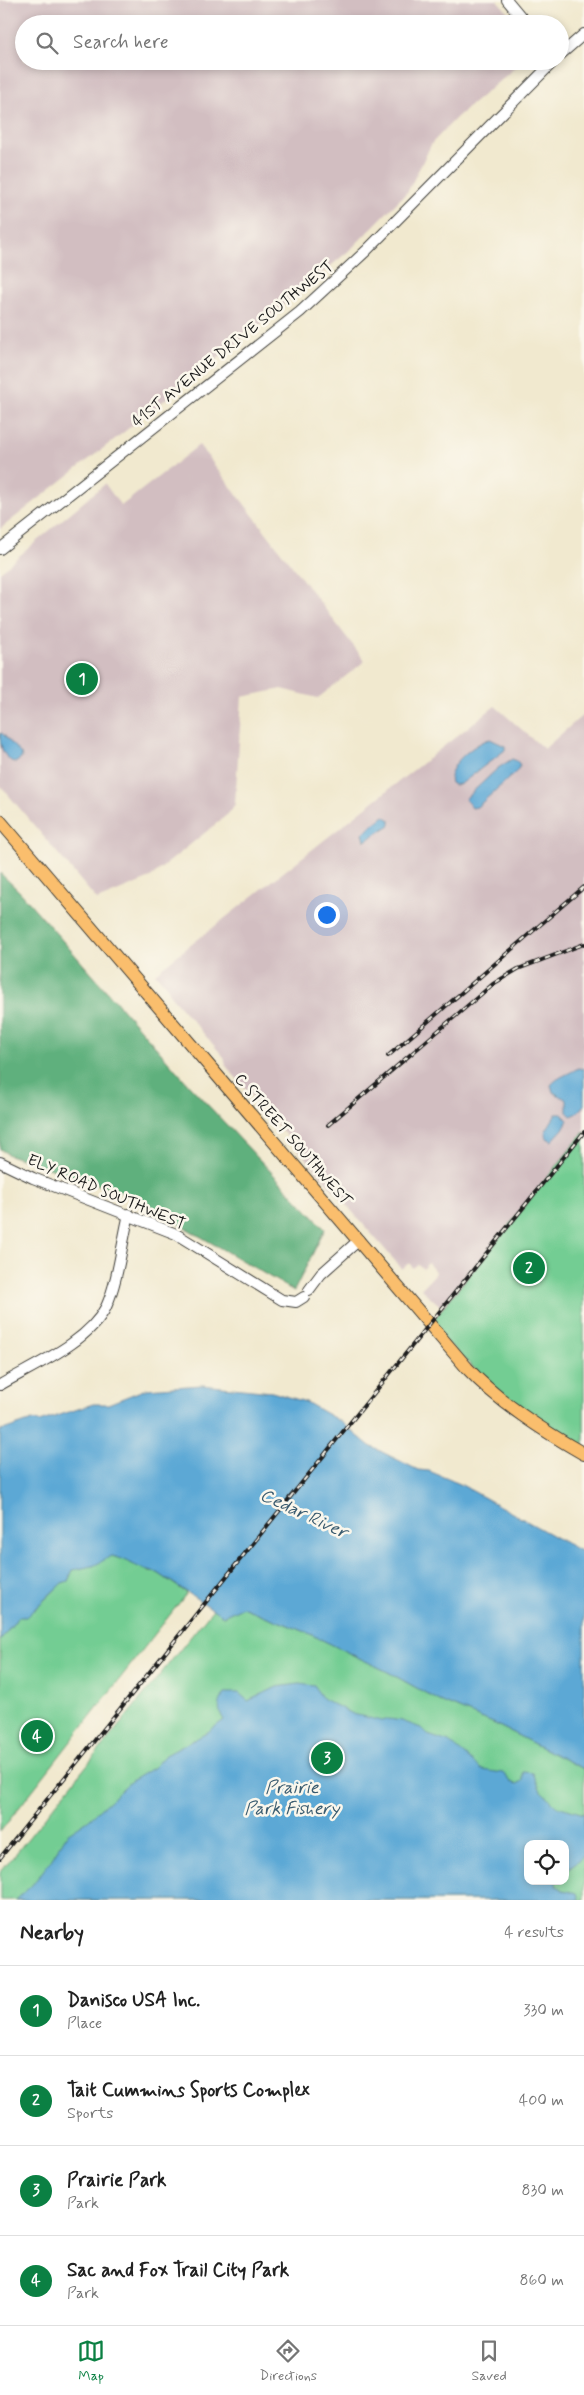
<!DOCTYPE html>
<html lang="en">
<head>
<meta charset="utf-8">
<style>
  body { margin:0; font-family:Mynerve,sans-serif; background:#f2f2f2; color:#222 }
  .controls { position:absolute; right:15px; bottom:15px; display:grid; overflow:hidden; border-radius:10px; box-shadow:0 2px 8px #0003 }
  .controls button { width:45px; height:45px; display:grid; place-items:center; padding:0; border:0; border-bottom:1px solid #e0e0e0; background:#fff; color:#222; font:25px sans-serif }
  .you { position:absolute; left:326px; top:914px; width:18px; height:18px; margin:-12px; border:4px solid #fff; border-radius:50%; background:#1a73e8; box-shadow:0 0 0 8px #1a73e833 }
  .badge { display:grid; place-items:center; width:32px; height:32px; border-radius:50%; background:#0b8043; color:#fff; font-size:16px; font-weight:700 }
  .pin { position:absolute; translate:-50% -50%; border:2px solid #fff; box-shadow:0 1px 5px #0006 }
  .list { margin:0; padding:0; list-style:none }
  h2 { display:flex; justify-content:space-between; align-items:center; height:65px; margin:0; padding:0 20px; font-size:21px }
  h2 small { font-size:16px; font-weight:400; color:#767676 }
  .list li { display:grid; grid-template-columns:32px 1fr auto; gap:15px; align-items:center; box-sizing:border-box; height:90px; padding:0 20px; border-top:1px solid #e0e0e0 }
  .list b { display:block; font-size:19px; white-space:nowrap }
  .list p { margin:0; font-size:16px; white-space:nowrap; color:#767676 }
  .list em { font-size:16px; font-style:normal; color:#767676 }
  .icon { flex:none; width:28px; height:28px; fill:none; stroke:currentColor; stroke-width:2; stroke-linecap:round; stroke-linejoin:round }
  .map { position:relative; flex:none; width:584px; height:1900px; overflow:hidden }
  .search { position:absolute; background:#fff; box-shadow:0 2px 8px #0003; left:15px; right:15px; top:15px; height:55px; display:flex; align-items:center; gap:12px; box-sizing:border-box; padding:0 18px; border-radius:28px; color:#767676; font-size:19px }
  .sheet { height:425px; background:#fff }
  nav { display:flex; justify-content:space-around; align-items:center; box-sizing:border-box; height:70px; border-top:1px solid #e0e0e0; background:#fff; font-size:14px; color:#767676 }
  nav a { display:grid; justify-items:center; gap:2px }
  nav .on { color:#0b8043 }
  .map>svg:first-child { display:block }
  .industrial { fill:#d2bec1 }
  .green { fill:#73cd93; stroke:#487458; fill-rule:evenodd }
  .forest { fill:#5eb07d; stroke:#3d664c }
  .water { fill:#5ca8d5; stroke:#3c6278 }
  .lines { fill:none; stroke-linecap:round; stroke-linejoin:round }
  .minor-casing { stroke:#3c3b37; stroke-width:12 }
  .major-casing { stroke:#3c3b37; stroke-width:14 }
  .minor { stroke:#fff; stroke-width:10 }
  .major { stroke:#fabe6d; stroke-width:12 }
  .rail-casing { stroke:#1c1c1c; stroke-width:4 }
  .rail { stroke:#fbf7ec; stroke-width:2; stroke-dasharray:5.5; stroke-linecap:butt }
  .labels { text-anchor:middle; stroke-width:5; stroke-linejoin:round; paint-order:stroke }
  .street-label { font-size:16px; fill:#1c1c1c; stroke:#fbf7ec }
  .water-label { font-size:18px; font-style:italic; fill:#395b6f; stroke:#fbf7ec }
</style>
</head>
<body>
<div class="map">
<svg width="584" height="1900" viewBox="0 0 584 1900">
  <rect width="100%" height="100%" fill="#fbf7ec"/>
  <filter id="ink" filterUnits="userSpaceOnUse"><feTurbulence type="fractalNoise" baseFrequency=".02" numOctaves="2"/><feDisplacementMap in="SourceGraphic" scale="10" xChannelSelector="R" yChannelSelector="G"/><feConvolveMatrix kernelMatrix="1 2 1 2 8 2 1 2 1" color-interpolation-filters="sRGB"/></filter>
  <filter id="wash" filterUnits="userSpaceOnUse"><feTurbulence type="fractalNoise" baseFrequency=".0096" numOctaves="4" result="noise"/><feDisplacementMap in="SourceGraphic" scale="20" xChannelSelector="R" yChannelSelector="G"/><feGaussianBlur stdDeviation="1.12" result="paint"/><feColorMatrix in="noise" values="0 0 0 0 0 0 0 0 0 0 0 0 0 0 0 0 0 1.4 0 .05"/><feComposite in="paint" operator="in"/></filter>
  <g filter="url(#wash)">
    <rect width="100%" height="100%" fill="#f1e9cf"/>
    <!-- industrial -->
    <g class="industrial">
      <polygon points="0,0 497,0 518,24 24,24 24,61 523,61 457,117 432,143 408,191 351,249 244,338 0,529"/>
      <polygon points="199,445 365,661 318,698 282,689 242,697 235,804 228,814 148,879 97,900 0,785 0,572 105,484 121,506"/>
      <polygon points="495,706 544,749 584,714 584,1132 443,1308 421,1289 436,1273 428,1263 423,1269 418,1264 413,1268 409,1263 402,1269 226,1066 224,1057 170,995 168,988 155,973"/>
    </g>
    <!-- green -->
    <g class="green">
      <polygon points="584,1132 584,1454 519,1412 429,1325"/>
      <polygon points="112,1556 136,1564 149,1572 158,1573 187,1593 0,1832 0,1641 18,1617 35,1609 62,1583 68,1581 72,1570"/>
      <path d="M242 1607 306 1632 388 1672 440 1701 493 1723 584 1769V1900H0V1873L213 1609 223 1616ZM528 1844H565V1881H528Z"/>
    </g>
    <!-- forest -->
    <polygon class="forest" points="0,873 20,892 189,1085 325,1229 294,1291 129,1195 9,1155 0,1149"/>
    <!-- water -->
    <g class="water">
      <path d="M2 733 21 754 22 758 15 763C3 758 0 746 0 734Z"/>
      <path d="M490 739 505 746V750L461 784 454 785 451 783C445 766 475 743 490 739Z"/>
      <polygon points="512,759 517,761 520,765 517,771 477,807 472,808 465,799 498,768"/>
      <polygon points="384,816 390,820 390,825 365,841 363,833"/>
      <path d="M578 1068 584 1069V1105L577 1113 571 1116 567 1112V1100L553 1092 551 1085C557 1077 569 1074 578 1068Z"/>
      <polygon points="556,1114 562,1114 568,1120 563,1129 552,1141 547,1138 545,1132"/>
      <path d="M202 1385 272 1392 306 1402 341 1422 370 1446 418 1470 429 1471 460 1484 584 1553V1769L493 1723 440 1701 388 1672 306 1632 242 1607 223 1616 158 1573C144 1572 128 1560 112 1556L93 1566 73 1570 68 1581 62 1583 26 1617H18L0 1641V1431L32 1420 39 1422 93 1404H108L146 1389Z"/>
      <path d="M299 1684 314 1686 323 1699 353 1714 381 1721 389 1719 402 1721 421 1728 428 1735 449 1742 482 1770 503 1773 511 1782 517 1784 523 1781V1772L533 1773 541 1791 557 1806 584 1814V1856L565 1871V1844H528V1881H556V1885L563 1890 577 1893 579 1900H16L32 1885 50 1862 67 1834 88 1820 131 1781 154 1767 164 1756 205 1734 224 1720C217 1709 218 1704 225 1693H239L248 1701 277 1687Z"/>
    </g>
  </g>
  <g filter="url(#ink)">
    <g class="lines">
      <defs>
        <g id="minor">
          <polyline points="507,0 527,24"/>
          <polyline points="560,55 584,34"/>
          <polyline points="0,549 300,312 366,251 554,61"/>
          <polyline points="0,1162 33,1178 176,1234 282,1300 296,1302 304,1297"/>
          <polyline points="309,1290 321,1274 359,1240"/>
          <path d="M0 1385C34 1365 88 1343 106 1307 118 1281 122 1243 129 1214"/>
        </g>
        <path id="major" d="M0 821 467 1368C500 1403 542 1430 584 1454"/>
      </defs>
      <!-- minor casing -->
      <use href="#minor" class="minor-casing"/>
      <!-- major casing -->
      <use href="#major" class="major-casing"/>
      <!-- minor -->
      <use href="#minor" class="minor"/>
      <!-- major -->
      <use href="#major" class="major"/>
      <defs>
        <g id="rail">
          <polyline points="388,1056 584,887"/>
          <polyline points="328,1125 493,984 518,969 584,944"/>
          <polyline points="0,1858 584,1132"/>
        </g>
      </defs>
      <!-- rail casing -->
      <use href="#rail" class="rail-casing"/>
      <!-- rail -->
      <use href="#rail" class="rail"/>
    </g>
  </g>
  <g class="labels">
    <!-- street labels -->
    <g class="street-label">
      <text transform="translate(232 343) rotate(-39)" y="6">41ST AVENUE DRIVE SOUTHWEST</text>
      <text transform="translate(294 1139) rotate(49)" y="6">C STREET SOUTHWEST</text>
      <text transform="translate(107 1191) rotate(23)" y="6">ELY ROAD SOUTHWEST</text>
    </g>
    <!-- water labels -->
    <g class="water-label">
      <text transform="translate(304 1513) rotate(25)" y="6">Cedar River</text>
      <text x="292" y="1793">Prairie<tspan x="292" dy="21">Park Fishery</tspan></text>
    </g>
  </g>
</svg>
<div class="controls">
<button><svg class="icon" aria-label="locate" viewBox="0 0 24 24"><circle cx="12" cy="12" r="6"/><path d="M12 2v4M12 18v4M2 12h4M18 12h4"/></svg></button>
</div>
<div class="you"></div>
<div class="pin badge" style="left:82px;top:679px">1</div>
<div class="pin badge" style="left:529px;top:1268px">2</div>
<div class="pin badge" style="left:327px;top:1758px">3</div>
<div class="pin badge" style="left:37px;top:1736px">4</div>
<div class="search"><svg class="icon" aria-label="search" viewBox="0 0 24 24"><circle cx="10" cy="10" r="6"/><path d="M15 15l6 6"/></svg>Search here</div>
</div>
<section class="sheet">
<h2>Nearby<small>4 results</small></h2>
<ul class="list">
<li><span class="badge">1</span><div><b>Danisco USA Inc.</b><p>Place</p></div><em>330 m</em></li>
<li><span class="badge">2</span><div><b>Tait Cummins Sports Complex</b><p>Sports</p></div><em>400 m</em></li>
<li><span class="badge">3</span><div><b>Prairie Park</b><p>Park</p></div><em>830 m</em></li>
<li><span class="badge">4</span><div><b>Sac and Fox Trail City Park</b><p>Park</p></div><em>860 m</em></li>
</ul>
</section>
<nav>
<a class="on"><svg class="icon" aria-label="map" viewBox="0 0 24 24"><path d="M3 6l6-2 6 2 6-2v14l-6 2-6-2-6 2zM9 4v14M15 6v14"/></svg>Map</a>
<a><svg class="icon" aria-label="directions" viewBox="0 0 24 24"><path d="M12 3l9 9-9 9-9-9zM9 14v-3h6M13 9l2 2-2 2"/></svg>Directions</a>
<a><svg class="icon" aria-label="saved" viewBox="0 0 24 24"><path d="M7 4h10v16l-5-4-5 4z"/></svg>Saved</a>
</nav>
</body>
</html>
